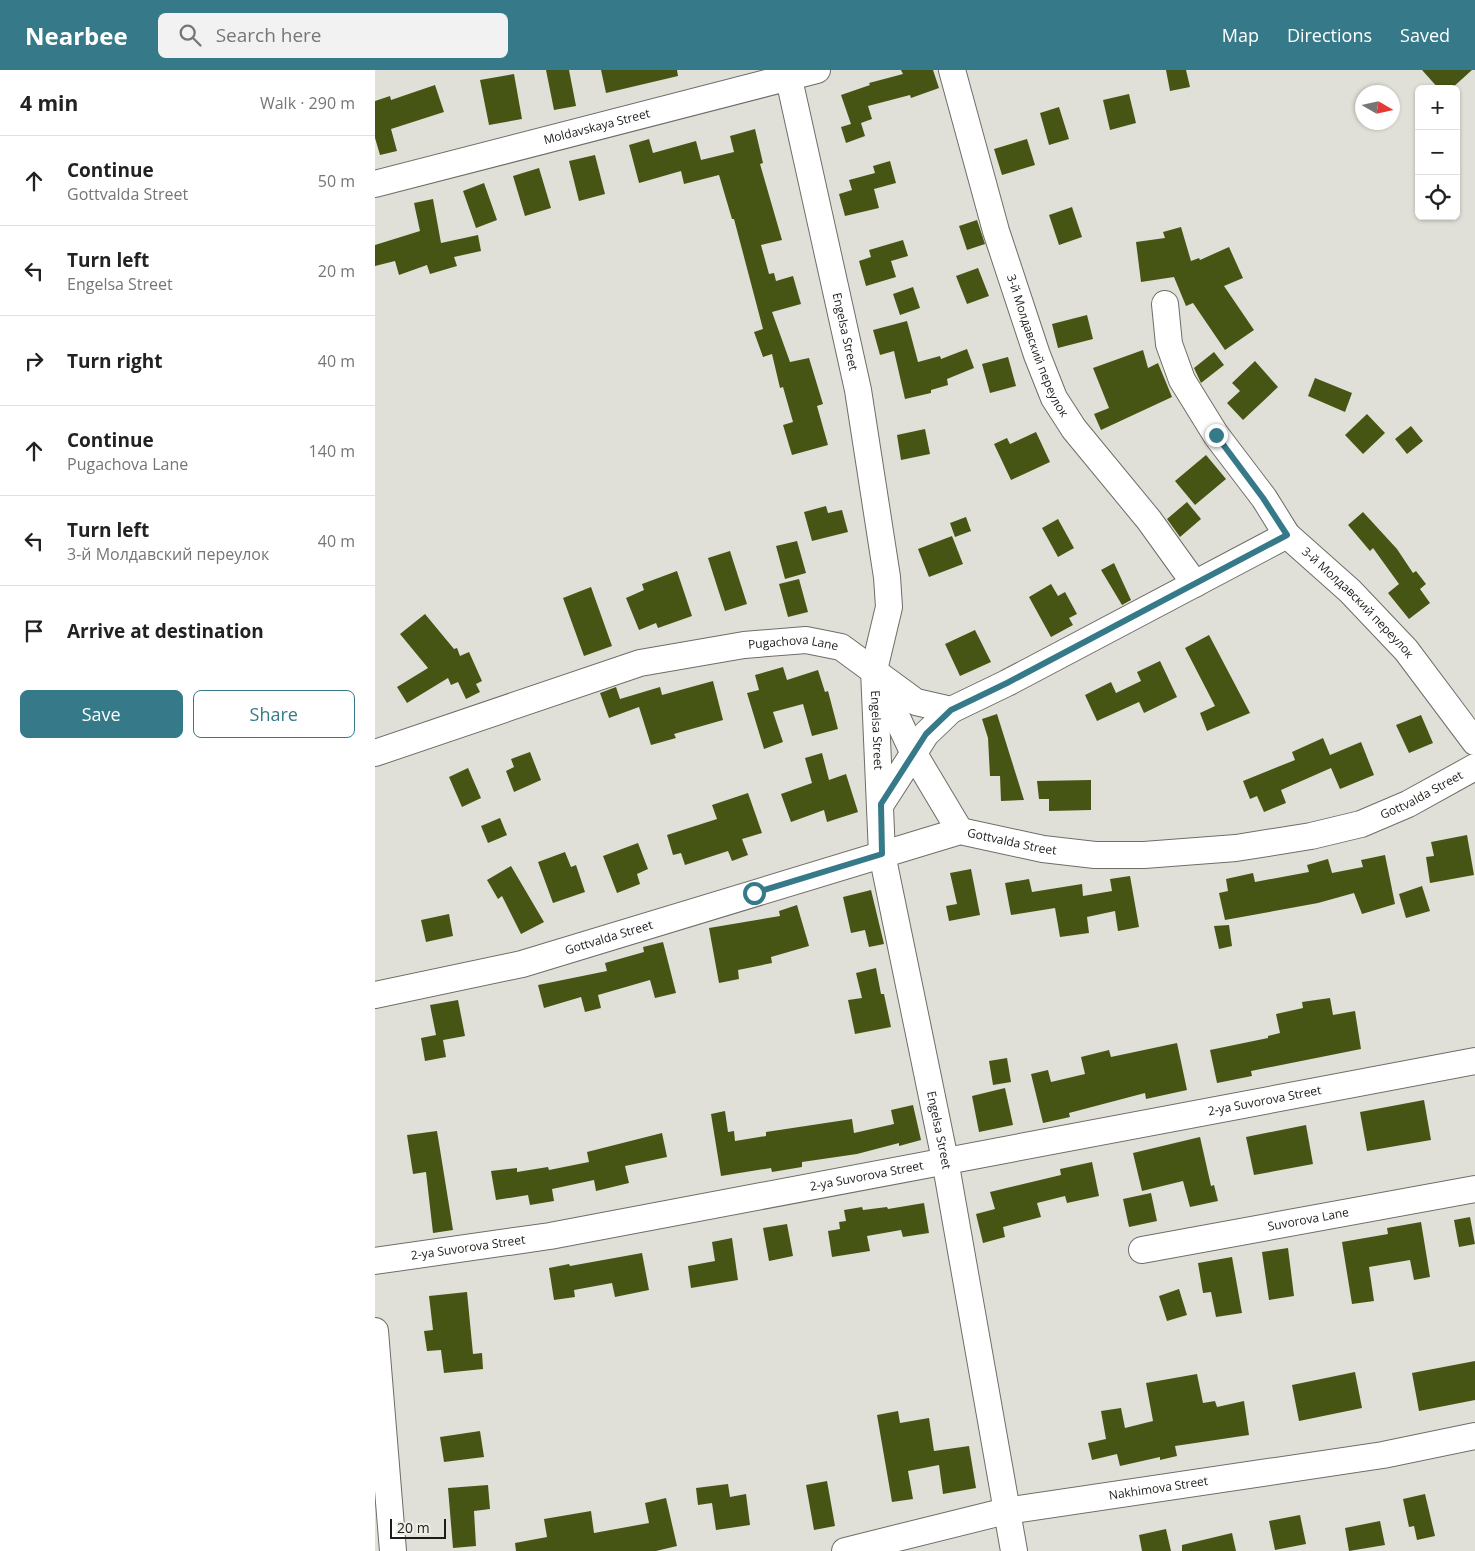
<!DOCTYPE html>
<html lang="en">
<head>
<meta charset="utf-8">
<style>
  body { margin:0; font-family:"Open Sans",sans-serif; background:#f2f2f2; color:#222 }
  .controls { position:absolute; right:15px; top:15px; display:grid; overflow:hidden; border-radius:8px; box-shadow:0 1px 4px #0004 }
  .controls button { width:45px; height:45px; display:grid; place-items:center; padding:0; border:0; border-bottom:1px solid #e0e0e0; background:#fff; color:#222; font:25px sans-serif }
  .compass { position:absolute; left:980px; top:15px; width:45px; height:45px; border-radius:50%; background:#fff; box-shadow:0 1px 4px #0004; rotate:99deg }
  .scale { position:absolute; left:15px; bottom:12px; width:56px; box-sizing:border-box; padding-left:5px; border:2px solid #1d1c1a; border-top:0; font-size:14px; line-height:18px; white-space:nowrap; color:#1d1c1a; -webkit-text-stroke:4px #eeede5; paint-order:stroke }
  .stop { position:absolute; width:15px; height:15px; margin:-11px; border:4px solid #367a89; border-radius:50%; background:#fff }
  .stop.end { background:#367a89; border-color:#fff; box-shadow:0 1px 5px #0008 }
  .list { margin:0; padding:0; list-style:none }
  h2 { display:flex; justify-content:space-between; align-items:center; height:65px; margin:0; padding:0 20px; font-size:21px }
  h2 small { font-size:16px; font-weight:400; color:#767676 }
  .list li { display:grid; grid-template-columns:32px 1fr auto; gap:15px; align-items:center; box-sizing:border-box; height:90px; padding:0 20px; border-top:1px solid #e0e0e0 }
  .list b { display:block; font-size:19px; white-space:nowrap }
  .list p { margin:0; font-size:16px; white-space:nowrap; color:#767676 }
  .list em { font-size:16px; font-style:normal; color:#767676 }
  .actions { display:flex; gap:10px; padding:15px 20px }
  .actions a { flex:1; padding:11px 0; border:1px solid #367a89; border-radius:8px; text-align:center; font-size:18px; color:#367a89 }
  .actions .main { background:#367a89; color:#fff }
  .icon { flex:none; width:28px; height:28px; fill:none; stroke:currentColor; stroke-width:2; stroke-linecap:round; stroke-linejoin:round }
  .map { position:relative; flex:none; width:1100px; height:1481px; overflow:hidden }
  header { display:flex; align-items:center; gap:30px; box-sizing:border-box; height:70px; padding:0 25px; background:#367a89; color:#fff }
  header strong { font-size:24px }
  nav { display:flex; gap:28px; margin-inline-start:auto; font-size:18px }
  .search { width:350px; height:45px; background:#f2f2f2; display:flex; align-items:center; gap:12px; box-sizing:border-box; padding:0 18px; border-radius:8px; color:#767676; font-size:19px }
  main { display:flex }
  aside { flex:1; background:#fff }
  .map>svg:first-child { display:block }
  .building { fill:#465513 }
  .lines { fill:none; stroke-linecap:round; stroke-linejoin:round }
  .minor-casing { stroke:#6e6d67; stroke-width:28 }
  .minor { stroke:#fff; stroke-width:26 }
  .route { stroke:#367a89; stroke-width:6 }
  .labels { text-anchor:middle; stroke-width:5; stroke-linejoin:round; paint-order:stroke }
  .street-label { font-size:12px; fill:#1d1c1a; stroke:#eeede5 }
</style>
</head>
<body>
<header>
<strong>Nearbee</strong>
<div class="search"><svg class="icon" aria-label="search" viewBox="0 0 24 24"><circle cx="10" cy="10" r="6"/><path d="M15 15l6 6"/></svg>Search here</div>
<nav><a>Map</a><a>Directions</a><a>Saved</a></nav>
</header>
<main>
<aside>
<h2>4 min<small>Walk · 290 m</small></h2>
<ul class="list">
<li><svg class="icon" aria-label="ahead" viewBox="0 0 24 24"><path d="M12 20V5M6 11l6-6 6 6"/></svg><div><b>Continue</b><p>Gottvalda Street</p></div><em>50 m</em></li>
<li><svg class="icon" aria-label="left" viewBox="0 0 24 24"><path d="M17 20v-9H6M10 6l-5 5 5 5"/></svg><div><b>Turn left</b><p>Engelsa Street</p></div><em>20 m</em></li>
<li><svg class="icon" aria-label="right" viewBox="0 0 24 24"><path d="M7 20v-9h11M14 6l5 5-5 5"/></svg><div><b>Turn right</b></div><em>40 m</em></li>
<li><svg class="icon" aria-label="ahead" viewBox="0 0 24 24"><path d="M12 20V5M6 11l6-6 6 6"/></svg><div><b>Continue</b><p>Pugachova Lane</p></div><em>140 m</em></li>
<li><svg class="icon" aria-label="left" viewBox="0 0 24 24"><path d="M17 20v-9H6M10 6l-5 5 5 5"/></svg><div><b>Turn left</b><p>3-й Молдавский переулок</p></div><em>40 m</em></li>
<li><svg class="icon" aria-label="arrive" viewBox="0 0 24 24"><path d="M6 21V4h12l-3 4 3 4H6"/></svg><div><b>Arrive at destination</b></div></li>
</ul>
<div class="actions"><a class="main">Save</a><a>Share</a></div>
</aside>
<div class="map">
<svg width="1100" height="1481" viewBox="0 0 1100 1481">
  <rect width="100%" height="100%" fill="#e1e0d8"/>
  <!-- building -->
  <g class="building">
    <polygon points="171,0 194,0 201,36 179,40"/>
    <polygon points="226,0 302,0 303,6 231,23"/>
    <polygon points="526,0 558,0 564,18 536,28 535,25 493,36 497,49 486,53 490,66 471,73 466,57 476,54 466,25 495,15 494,13 528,4"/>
    <polygon points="791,0 811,0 815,17 795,21"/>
    <polygon points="1047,0 1097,0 1076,19 1064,19"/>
    <polygon points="139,4 147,49 114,55 105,10"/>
    <polygon points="60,15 69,42 16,59 22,81 5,85 0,68 0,31 15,26 16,30"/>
    <polygon points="754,24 761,53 735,60 728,30"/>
    <polygon points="684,37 694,69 674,75 665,43"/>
    <polygon points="380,59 388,93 385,94 407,170 386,175 394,204 399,203 401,211 418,206 426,234 397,242 415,292 434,288 448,334 442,336 453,375 417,385 408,355 418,352 408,317 405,318 397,284 388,287 379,262 388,259 359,149 357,149 344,105 309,114 306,101 264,113 254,75 274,69 278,83 321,71 326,90 359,82 355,66"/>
    <polygon points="652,69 660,95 627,105 619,79"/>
    <polygon points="220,85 230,124 204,131 194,91"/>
    <polygon points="515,91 521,113 499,119 504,138 470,146 464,124 477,120 474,110 500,103 498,96"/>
    <polygon points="164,98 176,138 150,146 138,106"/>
    <polygon points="109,113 122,150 101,158 88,121"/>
    <polygon points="58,129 66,173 103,165 106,181 79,187 82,196 55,204 52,195 24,205 20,191 0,196 0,175 45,161 39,133"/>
    <polygon points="697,137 707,167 684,175 674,145"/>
    <polygon points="602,150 610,174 592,180 584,156"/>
    <polygon points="806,157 816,191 824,188 825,190 854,177 868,208 849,216 879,260 850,280 818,233 811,236 799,207 766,212 761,172 790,168 788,162"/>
    <polygon points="528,170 533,186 516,191 521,207 491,216 484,191 496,187 494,180"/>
    <polygon points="603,198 614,226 592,234 581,206"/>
    <polygon points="538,217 545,238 525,245 518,224"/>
    <polygon points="712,245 718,269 683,278 677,254"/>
    <polygon points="532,251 543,292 565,286 566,289 592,279 599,298 572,309 573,315 556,320 556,323 530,329 519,281 505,285 498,260"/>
    <polygon points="768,280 773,298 783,293 797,327 726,360 719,344 734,338 718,298"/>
    <polygon points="839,282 849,295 826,313 819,298"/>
    <polygon points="633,287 641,316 615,323 607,294"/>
    <polygon points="880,291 903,317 868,350 852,333 865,321 857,313"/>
    <polygon points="940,308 977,323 970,342 933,326"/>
    <polygon points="992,344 1010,363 988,384 970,365"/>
    <polygon points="1036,356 1048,371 1032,384 1020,369"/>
    <polygon points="550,359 555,384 526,390 522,365"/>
    <polygon points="661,362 675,392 636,410 619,374 632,368 635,374"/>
    <polygon points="831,385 851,409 820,435 800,411"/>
    <polygon points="812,432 826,449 805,467 792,449"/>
    <polygon points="451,436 453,443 467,440 473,462 437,471 429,442"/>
    <polygon points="988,442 1022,479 1038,503 1041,501 1051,514 1045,519 1055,533 1034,549 1013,523 1024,514 998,478 995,481 973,455"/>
    <polygon points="591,447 596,461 580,467 575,453"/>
    <polygon points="683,449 699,478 683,487 667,458"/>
    <polygon points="577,466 588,494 554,507 543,479"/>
    <polygon points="422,471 431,503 410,509 401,476"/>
    <polygon points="355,481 372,534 350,541 333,488"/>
    <polygon points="739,493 756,530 747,535 726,500"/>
    <polygon points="302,501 317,546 283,558 281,553 264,560 251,528 269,520 267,514"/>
    <polygon points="424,509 433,542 413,547 404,514"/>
    <polygon points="676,514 683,526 690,522 702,544 694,548 698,555 676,567 654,527"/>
    <polygon points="216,517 237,576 209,586 188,528"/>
    <polygon points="50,544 79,579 82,578 85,586 94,582 107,611 101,614 105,622 91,629 83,612 76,615 73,608 32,633 22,617 53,598 25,564"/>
    <polygon points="600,560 616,592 585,606 570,574"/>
    <polygon points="834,565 875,643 832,661 825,643 840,636 810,578"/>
    <polygon points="785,591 802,627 769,643 764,632 722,651 710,625 736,612 741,623 766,611 762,602"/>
    <polygon points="408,597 412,610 443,600 450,622 453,621 463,659 437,666 428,634 398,642 408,672 389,679 372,623 384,620 380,605"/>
    <polygon points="338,611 348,650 299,664 301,668 276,675 264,637 234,648 225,623 241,617 245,629 285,617 287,625"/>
    <polygon points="622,644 649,730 626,731 625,706 615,706 613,668 607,649"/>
    <polygon points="1046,645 1058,673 1034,683 1021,655"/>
    <polygon points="948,668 955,685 986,672 999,705 965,719 956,698 906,720 911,733 889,742 882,726 875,729 868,711 920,690 917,682"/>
    <polygon points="155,682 166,710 139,722 131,701 139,697 136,689"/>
    <polygon points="447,683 454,710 471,704 483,742 452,752 449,740 416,752 406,724 437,713 430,688"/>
    <polygon points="93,698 106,728 87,737 74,707"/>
    <polygon points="716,710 716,740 674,741 674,729 664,729 662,711"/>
    <polygon points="373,723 387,763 367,769 373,785 357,791 353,781 310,795 306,783 298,785 292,765 342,749 337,735"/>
    <polygon points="125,748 132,765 113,773 106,756"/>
    <polygon points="1092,765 1099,805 1055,813 1051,787 1059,786 1056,772"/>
    <polygon points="263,773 273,799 262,804 265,814 242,823 228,786"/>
    <polygon points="190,782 196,797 201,795 210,822 178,833 163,792"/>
    <polygon points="1010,785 1020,834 987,844 979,823 943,833 850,850 844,823 853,821 851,809 878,803 880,812 934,802 932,795 953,789 957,803 988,797 986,790"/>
    <polygon points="136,796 169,852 146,864 127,826 123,829 112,810"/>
    <polygon points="596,799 605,845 574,851 571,836 582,834 575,803"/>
    <polygon points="755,806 764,857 743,861 740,841 712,847 714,863 685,867 680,838 636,845 630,813 654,809 657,822 707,814 708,826 737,821 735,809"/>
    <polygon points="1047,816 1055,841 1031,848 1024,824"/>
    <polygon points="496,820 509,874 494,877 490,860 476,863 468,827"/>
    <polygon points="422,835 434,876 396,887 397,893 363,900 364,909 344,913 334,858 405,846 404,841"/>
    <polygon points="74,844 78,866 51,872 46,850"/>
    <polygon points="854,855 857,876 844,879 839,856"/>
    <polygon points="288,872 301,923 280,928 275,910 223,925 226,938 210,942 206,927 169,938 163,915 232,901 230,893 269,882 268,877"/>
    <polygon points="501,898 506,924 509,924 516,957 480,964 473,930 487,928 481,903"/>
    <polygon points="955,928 958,945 980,941 986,979 876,1001 877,1006 842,1013 835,980 893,968 893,966 905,963 901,944 928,938 927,932"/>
    <polygon points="83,930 90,966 68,970 71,987 50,991 46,968 61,965 55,935"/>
    <polygon points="802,973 812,1020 771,1029 770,1023 694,1043 695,1047 668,1053 656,1004 673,1000 676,1012 710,1004 706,987 734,980 736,987"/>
    <polygon points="632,988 636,1012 618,1015 614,991"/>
    <polygon points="630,1018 638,1055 604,1062 597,1026"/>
    <polygon points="1049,1030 1056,1070 992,1081 985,1042"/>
    <polygon points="538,1035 546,1070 524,1076 524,1073 482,1084 427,1092 427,1097 397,1102 396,1098 346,1106 336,1044 350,1041 353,1062 359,1061 360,1071 391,1066 391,1062 477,1049 479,1063 519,1054 516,1040"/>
    <polygon points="931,1055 938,1094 879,1105 871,1067"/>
    <polygon points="62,1061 78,1160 58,1163 51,1102 38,1104 32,1065"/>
    <polygon points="287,1063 292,1087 250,1096 254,1113 221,1121 219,1110 177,1119 179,1131 155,1135 153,1125 121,1130 116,1101 142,1098 142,1102 173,1097 174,1100 214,1092 212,1082"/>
    <polygon points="825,1067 836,1116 839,1115 843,1131 815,1137 808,1111 767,1121 758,1083"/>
    <polygon points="717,1092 724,1126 692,1133 690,1126 662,1133 666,1147 628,1157 630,1167 608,1173 601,1144 620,1139 615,1122 686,1105 685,1099"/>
    <polygon points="776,1123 782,1151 754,1157 748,1129"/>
    <polygon points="549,1133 554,1163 528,1167 526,1160 492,1166 495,1181 457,1187 453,1161 465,1159 464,1152 471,1151 469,1140 487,1137 488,1140 512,1137 513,1139"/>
    <polygon points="1095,1147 1100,1174 1084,1177 1079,1150"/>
    <polygon points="1046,1152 1055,1207 1039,1210 1035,1190 994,1197 999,1231 977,1234 967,1172 1013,1164 1012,1158"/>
    <polygon points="412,1154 418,1186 394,1191 388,1158"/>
    <polygon points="357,1168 363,1210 316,1218 313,1196 340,1191 337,1172"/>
    <polygon points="913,1178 919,1226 894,1230 887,1182"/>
    <polygon points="267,1183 274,1220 240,1227 237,1213 199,1220 200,1227 179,1230 174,1198 194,1194 195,1196"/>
    <polygon points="857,1187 867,1243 841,1247 836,1222 828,1223 823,1193"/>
    <polygon points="804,1219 812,1245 792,1251 784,1226"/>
    <polygon points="92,1222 98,1284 107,1283 108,1299 69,1303 66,1280 52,1281 49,1261 58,1260 54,1226"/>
    <polygon points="1100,1291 1100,1330 1044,1341 1037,1303"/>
    <polygon points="980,1302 987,1338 924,1351 917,1315"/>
    <polygon points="822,1304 828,1333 840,1331 842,1337 869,1331 874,1365 800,1376 802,1386 785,1390 785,1387 745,1396 742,1384 717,1390 713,1373 731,1369 726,1341 746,1338 750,1358 778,1351 771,1313"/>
    <polygon points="523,1341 525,1353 554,1348 559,1381 594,1376 601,1418 568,1424 564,1395 533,1401 538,1429 517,1432 502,1345"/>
    <polygon points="105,1361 109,1387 69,1392 65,1367"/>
    <polygon points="452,1411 460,1456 439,1460 431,1415"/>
    <polygon points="353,1414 355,1427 371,1424 375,1455 341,1460 337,1433 323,1435 321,1418"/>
    <polygon points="113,1415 115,1439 99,1441 101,1476 78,1478 73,1418"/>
    <polygon points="1050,1424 1060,1466 1042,1470 1039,1456 1034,1457 1028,1429"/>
    <polygon points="291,1428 302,1476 281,1481 141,1481 140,1473 172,1467 169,1449 216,1441 219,1463 274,1453 270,1433"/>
    <polygon points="925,1445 931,1474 900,1480 894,1451"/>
    <polygon points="1005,1451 1010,1475 974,1481 970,1458"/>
    <polygon points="791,1459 796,1481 767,1481 764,1465"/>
    <polygon points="857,1463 861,1481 807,1481 807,1475"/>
  </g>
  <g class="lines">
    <defs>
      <g id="minor">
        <path id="s1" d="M412 0 483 320 512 507 514 537 499 600 507 784 570 1090 639 1481"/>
        <path id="s2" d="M577 0 621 161 662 285 679 328 699 359 774 450 820 514"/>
        <path id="s3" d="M0 114 442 0"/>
        <path id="s4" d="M790 234 794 274 807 310 841 365 889 428 912 465 975 521 1031 580 1100 672"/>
        <polyline points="504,609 539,684 585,761"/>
        <path id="s5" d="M0 683 265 593 369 575 431 570 466 577 541 632 576 640 632 613 912 465"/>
        <polyline points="506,734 551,664 576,640"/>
        <path id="s6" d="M0 925 147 894 585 761 668 779 720 785H769L861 778 936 766 986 754 1033 734 1100 697"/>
        <path id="s7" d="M767 1180 1100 1119"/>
        <path id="s8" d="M0 1191 175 1166 1100 991"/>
        <polyline points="0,1261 18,1481"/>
        <path id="s9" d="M470 1481 631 1441 1008 1385 1100 1366"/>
      </g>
    </defs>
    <!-- minor casing -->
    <use href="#minor" class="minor-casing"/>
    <!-- minor -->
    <use href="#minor" class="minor"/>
  </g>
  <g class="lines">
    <!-- route -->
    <polyline class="route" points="379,823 507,784 506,734 551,664 576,640 632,613 912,465 888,428 841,365"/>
  </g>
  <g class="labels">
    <!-- street labels -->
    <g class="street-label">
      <text dy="4" stroke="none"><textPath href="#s3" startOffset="229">Moldavskaya Street</textPath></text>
      <text dy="4" stroke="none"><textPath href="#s1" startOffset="268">Engelsa Street</textPath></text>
      <text dy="4" stroke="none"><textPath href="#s2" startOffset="289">3-й Молдавский переулок</textPath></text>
      <text dy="4" stroke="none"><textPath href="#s4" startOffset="364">3-й Молдавский переулок</textPath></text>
      <text dy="4" stroke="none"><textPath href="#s5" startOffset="435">Pugachova Lane</textPath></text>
      <text dy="4" stroke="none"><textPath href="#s1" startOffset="672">Engelsa Street</textPath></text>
      <text dy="4" stroke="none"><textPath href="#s6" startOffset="1081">Gottvalda Street</textPath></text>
      <text dy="4" stroke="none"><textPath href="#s6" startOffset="661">Gottvalda Street</textPath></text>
      <text dy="4" stroke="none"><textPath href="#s6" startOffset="241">Gottvalda Street</textPath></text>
      <text dy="4" stroke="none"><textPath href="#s8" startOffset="904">2-ya Suvorova Street</textPath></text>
      <text dy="4" stroke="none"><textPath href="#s1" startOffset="1078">Engelsa Street</textPath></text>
      <text dy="4" stroke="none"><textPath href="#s8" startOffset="499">2-ya Suvorova Street</textPath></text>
      <text dy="4" stroke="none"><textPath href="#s7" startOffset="169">Suvorova Lane</textPath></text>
      <text dy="4" stroke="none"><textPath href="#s8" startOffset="94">2-ya Suvorova Street</textPath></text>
      <text dy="4" stroke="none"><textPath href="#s9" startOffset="320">Nakhimova Street</textPath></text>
    </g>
  </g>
</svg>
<div class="controls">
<button>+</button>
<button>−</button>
<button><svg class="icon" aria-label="locate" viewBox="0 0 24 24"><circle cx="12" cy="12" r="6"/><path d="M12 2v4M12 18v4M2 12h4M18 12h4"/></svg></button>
</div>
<svg class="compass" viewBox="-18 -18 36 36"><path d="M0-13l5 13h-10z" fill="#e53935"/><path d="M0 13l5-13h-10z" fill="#767676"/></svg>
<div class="scale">20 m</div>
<div class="stop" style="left:379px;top:823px"></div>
<div class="stop end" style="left:841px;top:365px"></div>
</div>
</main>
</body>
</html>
